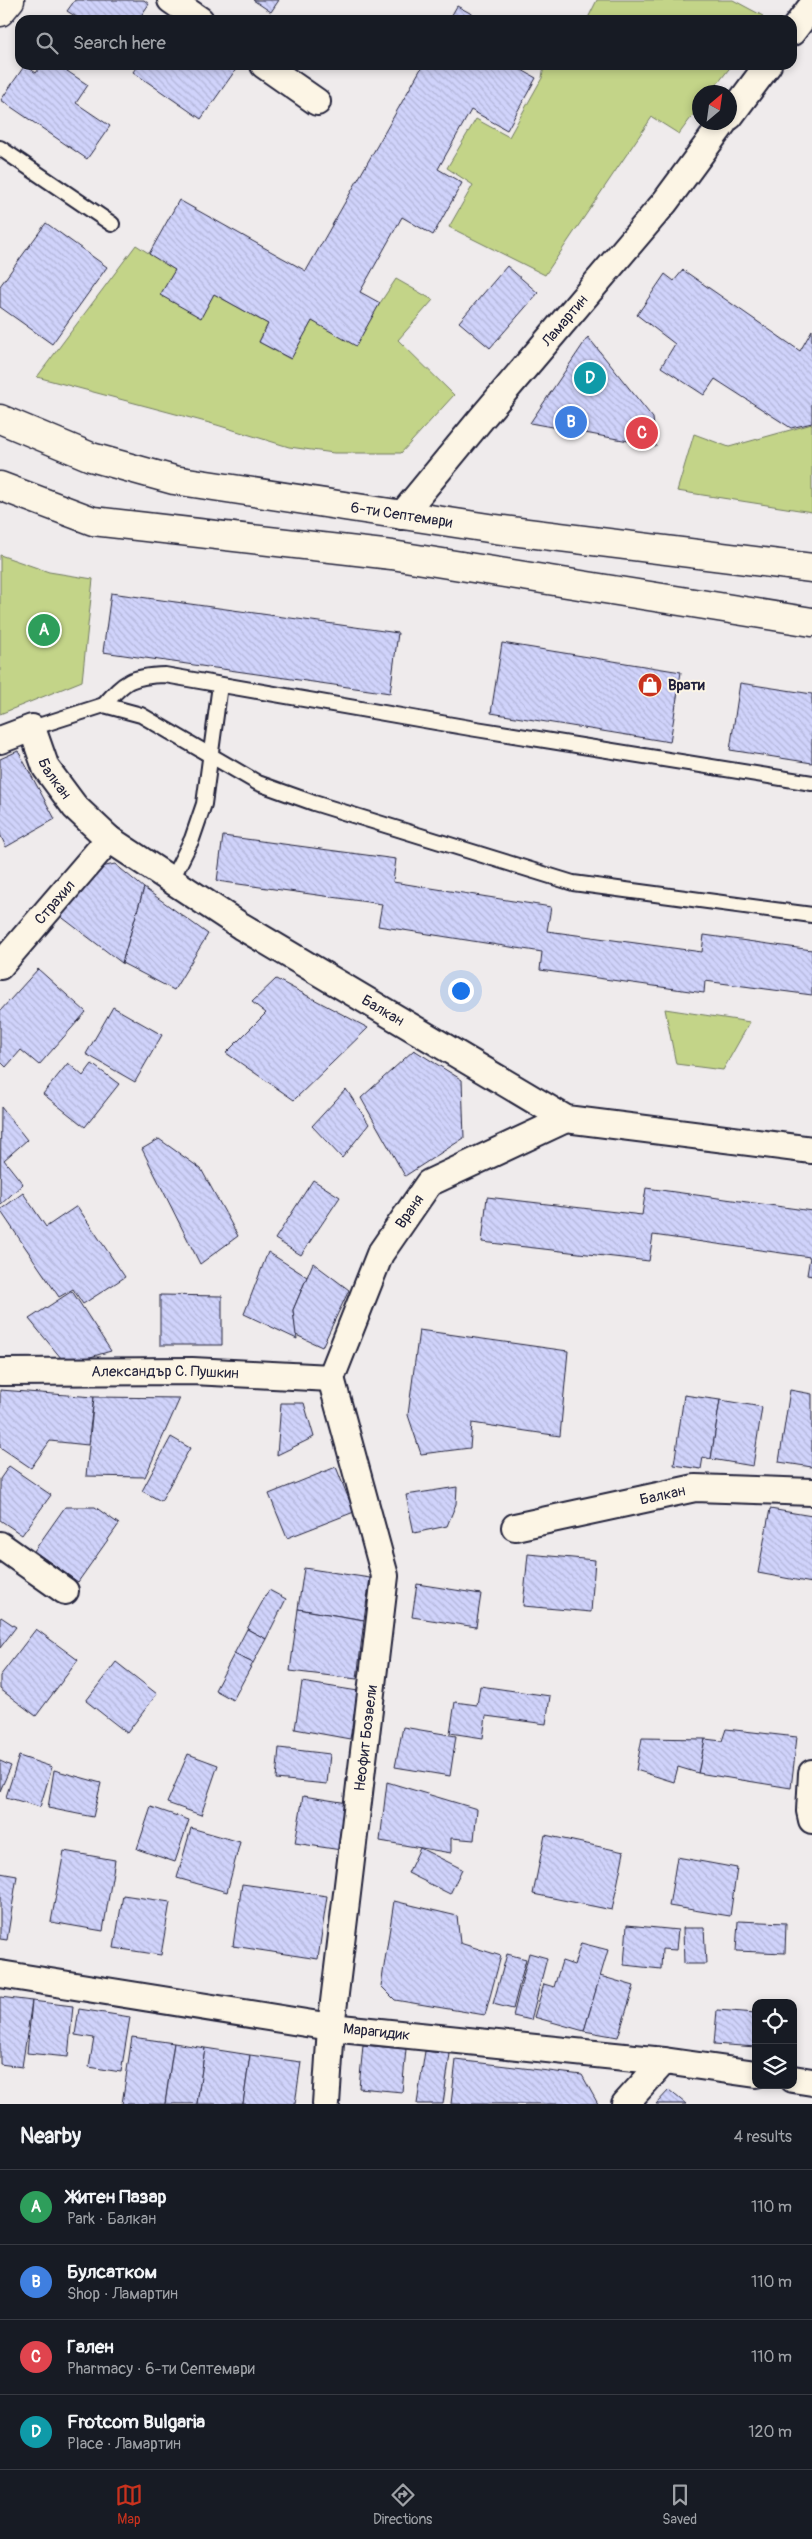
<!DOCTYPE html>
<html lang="en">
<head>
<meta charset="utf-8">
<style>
  body { margin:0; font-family:Pangolin,sans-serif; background:#20242c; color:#f1f3f6 }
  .controls { position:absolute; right:15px; bottom:15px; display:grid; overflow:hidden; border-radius:10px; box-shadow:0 2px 8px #0003 }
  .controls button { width:45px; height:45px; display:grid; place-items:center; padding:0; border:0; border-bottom:1px solid #363941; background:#171b24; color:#f1f3f6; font:25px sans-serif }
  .compass { position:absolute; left:692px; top:85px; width:45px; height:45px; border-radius:50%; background:#171b24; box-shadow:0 2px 8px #0003; rotate:29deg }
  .you { position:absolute; left:460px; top:990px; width:18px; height:18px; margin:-12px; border:4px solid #fff; border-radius:50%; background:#1a73e8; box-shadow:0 0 0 8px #1a73e833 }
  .badge { display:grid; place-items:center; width:32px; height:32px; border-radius:50%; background:#c8321e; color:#fff; font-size:16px; font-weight:700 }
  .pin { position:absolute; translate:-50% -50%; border:2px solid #fff; box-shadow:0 1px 5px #0006 }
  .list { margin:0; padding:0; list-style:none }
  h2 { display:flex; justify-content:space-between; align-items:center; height:65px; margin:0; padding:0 20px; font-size:21px }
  h2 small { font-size:16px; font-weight:400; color:#9ea1a6 }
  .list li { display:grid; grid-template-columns:32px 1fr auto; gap:15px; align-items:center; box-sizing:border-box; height:75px; padding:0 20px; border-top:1px solid #363941 }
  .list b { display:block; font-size:19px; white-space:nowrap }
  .list p { margin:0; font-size:16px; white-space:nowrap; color:#9ea1a6 }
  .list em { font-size:16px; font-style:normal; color:#9ea1a6 }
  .icon { flex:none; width:28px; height:28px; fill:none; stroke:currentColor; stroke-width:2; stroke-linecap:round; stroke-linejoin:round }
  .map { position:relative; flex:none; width:812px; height:2104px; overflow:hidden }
  .search { position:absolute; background:#171b24; box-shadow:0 2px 8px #0003; left:15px; right:15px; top:15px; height:55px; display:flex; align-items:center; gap:12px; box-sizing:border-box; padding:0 18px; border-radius:15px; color:#9ea1a6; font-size:19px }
  .sheet { height:365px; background:#171b24 }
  nav { display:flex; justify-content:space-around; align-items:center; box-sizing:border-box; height:70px; border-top:1px solid #363941; background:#171b24; font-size:14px; color:#9ea1a6 }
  nav a { display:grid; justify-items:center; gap:2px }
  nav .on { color:#c8321e }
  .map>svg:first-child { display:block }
  .park { fill:#c3d488; stroke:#727b62 }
  .building { fill:url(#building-back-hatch); stroke:#22223b }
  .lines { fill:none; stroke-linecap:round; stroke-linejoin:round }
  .service-casing { stroke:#22223b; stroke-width:18 }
  .minor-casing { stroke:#22223b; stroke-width:30 }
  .tertiary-casing { stroke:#22223b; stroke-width:31 }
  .secondary-casing { stroke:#22223b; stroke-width:31 }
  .service { stroke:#fcf5e5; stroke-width:14 }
  .minor { stroke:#fcf5e5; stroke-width:26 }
  .tertiary { stroke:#fcf5e5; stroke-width:28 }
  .secondary { stroke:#fcf5e5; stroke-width:28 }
  .labels { text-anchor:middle; stroke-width:4; stroke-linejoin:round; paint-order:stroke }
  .street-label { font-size:15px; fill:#22223b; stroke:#fcf5e5 }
  .poi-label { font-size:15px; font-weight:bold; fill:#22223b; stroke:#fcf5e5; text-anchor:start }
</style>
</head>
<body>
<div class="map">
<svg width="812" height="2104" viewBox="0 0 812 2104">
  <defs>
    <pattern id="building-back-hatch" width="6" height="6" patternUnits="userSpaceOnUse" patternTransform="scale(1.25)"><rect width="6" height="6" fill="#d0d3fb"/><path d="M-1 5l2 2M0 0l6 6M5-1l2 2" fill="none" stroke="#b2b5d8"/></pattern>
  </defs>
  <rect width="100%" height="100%" fill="#efebec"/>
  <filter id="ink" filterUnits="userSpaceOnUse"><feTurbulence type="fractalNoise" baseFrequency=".02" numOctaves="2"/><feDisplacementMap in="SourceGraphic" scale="10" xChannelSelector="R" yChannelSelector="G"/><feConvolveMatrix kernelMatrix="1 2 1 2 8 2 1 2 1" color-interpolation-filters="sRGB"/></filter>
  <g filter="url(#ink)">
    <!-- park -->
    <g class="park">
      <polygon points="597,0 733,0 763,16 762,20 587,20"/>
      <polygon points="544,65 732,65 711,92 700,92 699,107 679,134 652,117 545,275 449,227 473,185 447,168 476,119 509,137 542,78"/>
      <polygon points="136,245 175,270 161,295 214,294 268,324 259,342 290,359 312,321 380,303 396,279 433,300 398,340 454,395 401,453 334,453 289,447 217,425 37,377"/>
      <polygon points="812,424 812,512 677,491 694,434 729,447"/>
      <polygon points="0,555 49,572 93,579 82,681 0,714"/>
      <polygon points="665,1009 750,1022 723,1070 676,1064"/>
    </g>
    <!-- building -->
    <g class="building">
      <polygon points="75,0 144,0 149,4 138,20 81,20 67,11"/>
      <polygon points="253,0 279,0 271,12"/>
      <polygon points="457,6 483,20 449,20"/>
      <polygon points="25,65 36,73 42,65 58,65 88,85 76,103 110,126 87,159 1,100"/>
      <polygon points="138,65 239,65 201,119 133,72"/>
      <polygon points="423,65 513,65 536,78 507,130 471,110 438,169 462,183 433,235 402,217 360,292 380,303 356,346 312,321 291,359 259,342 268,324 214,294 201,318 160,295 175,270 149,254 179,200 306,271"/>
      <polygon points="46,223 107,267 52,344 0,307 0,286"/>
      <polygon points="507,266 538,293 490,348 459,322"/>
      <polygon points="683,270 800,351 812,330 812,423 791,428 715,379 704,395 661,367 675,344 637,315 665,274 674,281"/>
      <polygon points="588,337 653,418 656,446 530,423"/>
      <polygon points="111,593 398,633 390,693 103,652"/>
      <polygon points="502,643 681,672 670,742 491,713"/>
      <polygon points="740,683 812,694 812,763 730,750"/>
      <polygon points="18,751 55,819 6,847 0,834 0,759"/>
      <polygon points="223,836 396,859 393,882 551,907 547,931 702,952 704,935 812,950 812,995 705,981 704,993 540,970 542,952 378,926 382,904 217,881"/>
      <polygon points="115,864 144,888 122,963 55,912 92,869"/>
      <polygon points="144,888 208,934 174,990 122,963"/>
      <polygon points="38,969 86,1012 39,1065 21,1050 6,1067 0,1061 0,1011"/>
      <polygon points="276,979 368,1028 294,1100 226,1053 266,1013 252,1002"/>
      <polygon points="113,1007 162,1035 135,1082 86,1054"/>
      <polygon points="414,1050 462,1080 464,1138 405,1176 361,1098"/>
      <polygon points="68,1063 83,1076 92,1064 119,1084 85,1127 43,1094"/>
      <polygon points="346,1089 369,1124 342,1158 312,1126"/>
      <polygon points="1,1107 27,1140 4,1160 23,1184 0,1205"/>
      <polygon points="159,1139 201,1169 238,1236 200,1264 142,1149"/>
      <polygon points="313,1180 340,1197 301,1255 275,1239"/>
      <polygon points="646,1188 812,1211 812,1276 807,1275 810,1257 653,1235 649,1261 482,1242 487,1197 642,1215"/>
      <polygon points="23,1193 46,1227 77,1206 125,1277 83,1304 73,1289 59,1297 0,1210"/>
      <polygon points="268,1252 307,1277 293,1310 297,1339 244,1314"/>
      <polygon points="313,1263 349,1290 322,1347 296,1335 293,1310"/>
      <polygon points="72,1291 111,1351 66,1364 29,1319"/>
      <polygon points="160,1295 222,1296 222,1345 160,1345"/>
      <polygon points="419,1330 568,1351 560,1436 472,1423 470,1448 421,1454 408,1415"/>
      <polygon points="0,1390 94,1397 88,1445 50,1441 31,1468 0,1447"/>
      <polygon points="790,1390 812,1394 812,1467 779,1462"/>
      <polygon points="684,1395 720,1400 711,1459 703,1457 701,1469 674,1465"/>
      <polygon points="94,1397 180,1398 145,1477 86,1476"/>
      <polygon points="720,1400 762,1407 753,1466 711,1459"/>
      <polygon points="281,1403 304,1403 314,1437 277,1455"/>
      <polygon points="171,1437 190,1448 161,1501 142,1491"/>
      <polygon points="9,1466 51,1495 22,1535 0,1520 0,1479"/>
      <polygon points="336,1467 354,1512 287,1538 269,1494"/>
      <polygon points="457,1487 456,1504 447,1526 414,1533 406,1495"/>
      <polygon points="65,1507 95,1507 119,1524 78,1582 34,1551"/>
      <polygon points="770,1509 812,1516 812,1583 758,1573"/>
      <polygon points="528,1554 595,1560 591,1612 523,1606"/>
      <polygon points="304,1568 370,1578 364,1620 298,1609"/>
      <polygon points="417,1584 481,1594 476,1627 412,1617"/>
      <polygon points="269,1590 286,1599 266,1639 247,1629"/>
      <polygon points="298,1609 364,1620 357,1679 290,1671"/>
      <polygon points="1,1617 16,1627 0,1648 0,1619"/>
      <polygon points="36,1629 78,1660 36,1716 0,1689 0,1676"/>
      <polygon points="247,1629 266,1639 253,1663 234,1654"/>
      <polygon points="234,1654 253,1663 233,1700 215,1690"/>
      <polygon points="116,1662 157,1694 127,1733 86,1701"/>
      <polygon points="302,1682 358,1691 350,1739 295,1729"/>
      <polygon points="480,1686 550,1696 546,1724 486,1716 483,1738 450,1733 455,1702 477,1705"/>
      <polygon points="403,1727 456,1736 450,1776 395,1767"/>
      <polygon points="726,1729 797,1737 791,1788 698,1773 705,1739 722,1741"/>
      <polygon points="642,1738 705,1739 698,1773 678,1767 674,1782 636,1770"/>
      <polygon points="279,1748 330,1754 327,1784 276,1779"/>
      <polygon points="188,1754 218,1765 201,1815 167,1803"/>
      <polygon points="19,1756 52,1767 40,1807 6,1797"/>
      <polygon points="0,1761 11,1766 0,1791"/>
      <polygon points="54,1770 101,1783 93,1817 48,1808"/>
      <polygon points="387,1782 477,1809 474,1840 451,1838 451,1853 380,1841"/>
      <polygon points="303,1796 348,1803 341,1850 295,1843"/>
      <polygon points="151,1807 189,1820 175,1862 137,1849"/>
      <polygon points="191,1828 240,1842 227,1892 177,1878"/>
      <polygon points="545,1835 624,1852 612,1910 533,1894"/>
      <polygon points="420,1848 462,1869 450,1894 408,1873"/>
      <polygon points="64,1851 115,1860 103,1931 51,1922"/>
      <polygon points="677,1857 737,1868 730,1916 669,1906"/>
      <polygon points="0,1873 17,1876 7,1940 0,1939"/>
      <polygon points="242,1884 327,1896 318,1959 233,1946"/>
      <polygon points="123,1895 170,1902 161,1955 114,1948"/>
      <polygon points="394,1901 457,1916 460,1943 501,1956 485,2015 395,2000 381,1986"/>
      <polygon points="738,1921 786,1923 785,1953 736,1951"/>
      <polygon points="627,1925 678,1930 676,1950 662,1949 661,1969 624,1965"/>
      <polygon points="683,1928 704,1928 706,1964 684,1964"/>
      <polygon points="581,1943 608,1950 584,2031 534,2017 544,1984 554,1987 562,1961 574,1965"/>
      <polygon points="529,1953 547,1958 531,2020 513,2016"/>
      <polygon points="507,1954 526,1959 513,2009 493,2004"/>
      <polygon points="600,1976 634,1986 618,2037 584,2031"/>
      <polygon points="0,1997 32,2001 22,2067 0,2064"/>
      <polygon points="32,2001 73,2006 68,2057 27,2053"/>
      <polygon points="79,2009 130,2017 121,2072 89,2067 94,2038 75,2035"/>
      <polygon points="717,2010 756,2013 756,2047 714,2044"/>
      <polygon points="132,2037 174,2043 165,2104 122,2104"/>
      <polygon points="174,2043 205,2048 197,2104 165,2104"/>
      <polygon points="363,2045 406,2049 402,2092 359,2088"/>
      <polygon points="205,2048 250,2055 243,2104 197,2104"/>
      <polygon points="425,2051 450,2054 443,2104 417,2104"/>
      <polygon points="250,2055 301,2062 295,2104 243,2104"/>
      <polygon points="456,2060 582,2075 598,2104 451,2104"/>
      <polygon points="669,2090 686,2104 656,2104"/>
    </g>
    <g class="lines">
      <defs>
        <g id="service">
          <polyline points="0,148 112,224"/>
          <path d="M104 705C125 681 131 676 165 675L470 728 812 783"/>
          <polyline points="32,728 104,705 141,715 258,783 314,803 573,883 812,915"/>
          <polyline points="171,881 192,839 204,804 220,685"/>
        </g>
        <g id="minor">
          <polyline points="171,0 200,20"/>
          <polyline points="792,32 812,6"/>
          <polyline points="264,65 317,102"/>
          <polyline points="730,116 768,65"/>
          <path id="s1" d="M401 516 481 419 665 202 724 122"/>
          <path id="s2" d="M0 740 32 728 46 768 75 807 109 839 241 926 566 1119 812 1150"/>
          <path id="s3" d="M0 966 109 839"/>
          <path id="s4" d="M0 1372 192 1371 331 1378"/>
          <path id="s5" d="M331 1378 380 1254 429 1183 566 1119"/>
          <path id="s6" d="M515 1527 695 1488 812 1492"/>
          <polyline points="0,1545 65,1591"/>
          <polyline points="812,1773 810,1811 812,1820"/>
          <path id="s7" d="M0 1974 331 2027 664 2061 756 2074"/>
          <polyline points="793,2079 812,2082"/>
          <path id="s8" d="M326 2104 331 2027 385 1576 331 1378"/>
          <polyline points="625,2104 664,2061"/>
        </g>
        <polyline id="tertiary" points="0,12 10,0"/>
        <g id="secondary">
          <path id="s9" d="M0 419 91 457 174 480 495 529 812 568"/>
          <polyline points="0,486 93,521 392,555 812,622"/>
        </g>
      </defs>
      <!-- service casing -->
      <use href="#service" class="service-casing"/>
      <!-- minor casing -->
      <use href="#minor" class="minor-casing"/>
      <!-- tertiary casing -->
      <use href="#tertiary" class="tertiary-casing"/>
      <!-- secondary casing -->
      <use href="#secondary" class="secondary-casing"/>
      <!-- service -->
      <use href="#service" class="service"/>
      <!-- minor -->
      <use href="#minor" class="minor"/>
      <!-- tertiary -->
      <use href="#tertiary" class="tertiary"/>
      <!-- secondary -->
      <use href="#secondary" class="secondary"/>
    </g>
  </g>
  <!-- icons -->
  <defs>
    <symbol id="shop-disc" viewBox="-11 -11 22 22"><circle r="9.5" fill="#c8321e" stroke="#fcf5e5"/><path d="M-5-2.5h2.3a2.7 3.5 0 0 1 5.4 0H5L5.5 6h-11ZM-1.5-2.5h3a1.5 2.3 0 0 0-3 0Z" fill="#fff"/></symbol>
  </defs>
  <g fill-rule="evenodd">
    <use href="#shop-disc" x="636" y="671" width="28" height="28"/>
  </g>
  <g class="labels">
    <!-- street labels -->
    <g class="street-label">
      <text dy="5" stroke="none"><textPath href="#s1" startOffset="255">Ламартин</textPath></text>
      <text dy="5" stroke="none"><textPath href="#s9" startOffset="415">6-ти Септември</textPath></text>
      <text dy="5" stroke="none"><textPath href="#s2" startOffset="90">Балкан</textPath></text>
      <text dy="5" stroke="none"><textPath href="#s3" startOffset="84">Страхил</textPath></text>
      <text dy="5" stroke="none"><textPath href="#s2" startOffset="495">Балкан</textPath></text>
      <text dy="5" stroke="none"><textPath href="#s5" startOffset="185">Враня</textPath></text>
      <text dy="5" stroke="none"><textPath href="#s4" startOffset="165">Александър С. Пушкин</textPath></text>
      <text dy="5" stroke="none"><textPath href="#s6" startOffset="151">Балкан</textPath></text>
      <text dy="5" stroke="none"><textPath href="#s8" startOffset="368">Неофит Бозвели</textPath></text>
      <text dy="5" stroke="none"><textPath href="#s7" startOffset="381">Марагидик</textPath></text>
    </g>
    <!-- poi labels -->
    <g class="poi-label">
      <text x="668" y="690">Врати</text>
    </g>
  </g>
</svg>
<div class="controls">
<button><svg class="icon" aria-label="locate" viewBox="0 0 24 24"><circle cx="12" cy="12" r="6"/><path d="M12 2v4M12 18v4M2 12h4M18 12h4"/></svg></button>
<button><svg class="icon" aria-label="layers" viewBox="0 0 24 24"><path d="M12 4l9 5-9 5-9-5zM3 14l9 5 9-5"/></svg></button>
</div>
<svg class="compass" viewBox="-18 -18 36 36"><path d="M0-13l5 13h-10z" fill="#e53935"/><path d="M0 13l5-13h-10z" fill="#9ea1a6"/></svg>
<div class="you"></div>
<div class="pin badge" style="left:44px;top:630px;background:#2e9e5b">A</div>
<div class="pin badge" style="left:571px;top:422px;background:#3f7fe0">B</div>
<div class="pin badge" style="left:642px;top:433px;background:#e0444e">C</div>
<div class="pin badge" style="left:590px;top:378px;background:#0f9aa8">D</div>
<div class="search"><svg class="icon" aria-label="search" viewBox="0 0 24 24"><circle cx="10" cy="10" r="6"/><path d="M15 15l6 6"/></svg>Search here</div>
</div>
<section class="sheet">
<h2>Nearby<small>4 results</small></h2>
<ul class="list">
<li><span class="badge" style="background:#2e9e5b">A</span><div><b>Житен Пазар</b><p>Park · Балкан</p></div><em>110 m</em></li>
<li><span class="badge" style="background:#3f7fe0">B</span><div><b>Булсатком</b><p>Shop · Ламартин</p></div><em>110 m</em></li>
<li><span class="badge" style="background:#e0444e">C</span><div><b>Гален</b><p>Pharmacy · 6-ти Септември</p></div><em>110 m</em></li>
<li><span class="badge" style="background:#0f9aa8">D</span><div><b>Frotcom Bulgaria</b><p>Place · Ламартин</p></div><em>120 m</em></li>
</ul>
</section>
<nav>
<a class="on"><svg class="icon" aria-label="map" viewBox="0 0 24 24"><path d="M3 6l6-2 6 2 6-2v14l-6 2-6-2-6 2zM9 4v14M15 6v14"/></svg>Map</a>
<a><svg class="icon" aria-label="directions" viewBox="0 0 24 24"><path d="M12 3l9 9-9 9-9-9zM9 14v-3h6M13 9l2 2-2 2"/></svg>Directions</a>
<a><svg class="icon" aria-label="saved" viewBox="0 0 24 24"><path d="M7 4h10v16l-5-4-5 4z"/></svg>Saved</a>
</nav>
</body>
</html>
